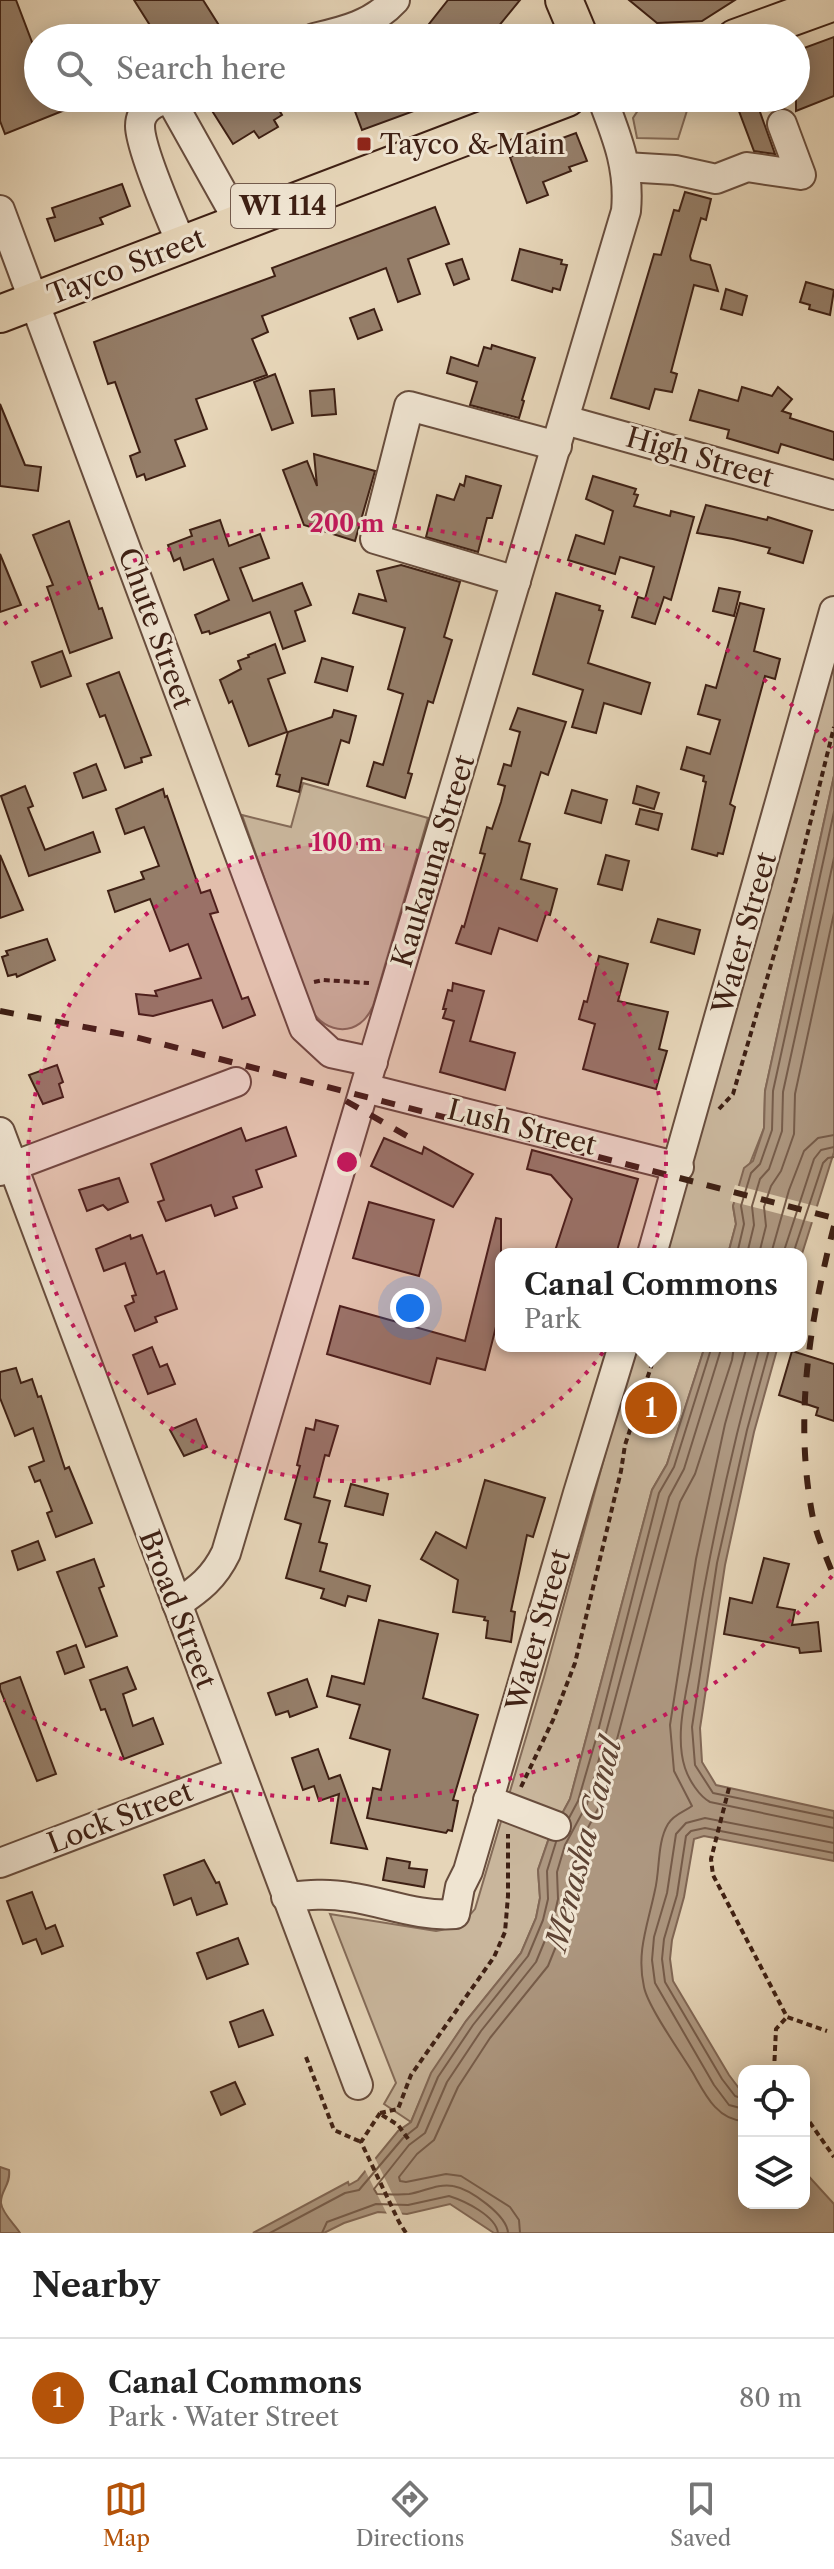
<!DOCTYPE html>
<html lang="en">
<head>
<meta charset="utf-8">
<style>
  body { margin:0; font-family:"Libre Caslon Text",serif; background:#f2f2f2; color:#222 }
  .controls { position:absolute; right:24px; bottom:24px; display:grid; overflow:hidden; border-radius:16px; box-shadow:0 4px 20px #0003 }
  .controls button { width:72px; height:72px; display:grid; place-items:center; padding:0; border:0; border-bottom:2px solid #e0e0e0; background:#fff; color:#222; font:40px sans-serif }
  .you { position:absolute; left:410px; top:1308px; width:28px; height:28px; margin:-20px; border:6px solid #fff; border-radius:50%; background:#1a73e8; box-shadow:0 0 0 12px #1a73e833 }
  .badge { display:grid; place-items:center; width:52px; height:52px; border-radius:50%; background:#b45309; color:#fff; font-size:26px; font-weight:700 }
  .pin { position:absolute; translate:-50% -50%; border:4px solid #fff; box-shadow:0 2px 8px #0006 }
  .popup { position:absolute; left:495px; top:1248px; width:312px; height:104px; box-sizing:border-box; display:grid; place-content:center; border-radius:16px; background:#fff; filter:drop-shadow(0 2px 6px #0005); font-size:26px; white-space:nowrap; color:#767676 }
  .popup b { font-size:30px; color:#222 }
  .popup::after { content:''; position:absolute; left:50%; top:100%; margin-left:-16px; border:16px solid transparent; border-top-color:#fff }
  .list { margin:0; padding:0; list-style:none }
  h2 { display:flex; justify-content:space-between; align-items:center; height:104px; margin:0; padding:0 32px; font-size:34px }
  h2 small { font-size:26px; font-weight:400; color:#767676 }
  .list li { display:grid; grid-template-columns:52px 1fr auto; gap:24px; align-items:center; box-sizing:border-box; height:120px; padding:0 32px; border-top:2px solid #e0e0e0 }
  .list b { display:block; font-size:30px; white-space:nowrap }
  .list p { margin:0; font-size:26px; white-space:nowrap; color:#767676 }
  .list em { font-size:26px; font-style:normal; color:#767676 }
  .icon { flex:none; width:44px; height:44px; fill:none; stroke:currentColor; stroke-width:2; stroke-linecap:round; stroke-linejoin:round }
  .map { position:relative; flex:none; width:834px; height:2233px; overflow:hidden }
  .search { position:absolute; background:#fff; box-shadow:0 4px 20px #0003; left:24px; right:24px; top:24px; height:88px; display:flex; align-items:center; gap:20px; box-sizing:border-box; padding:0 28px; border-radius:44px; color:#767676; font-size:30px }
  .sheet { height:224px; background:#fff }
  nav { display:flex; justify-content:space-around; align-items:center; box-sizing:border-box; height:112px; border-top:2px solid #e0e0e0; background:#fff; font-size:22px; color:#767676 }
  nav a { display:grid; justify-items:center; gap:4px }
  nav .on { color:#b45309 }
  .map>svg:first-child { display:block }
  .green { fill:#c9b69c; stroke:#846b58; stroke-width:2 }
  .water { fill:#ad9780; stroke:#816755; stroke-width:2 }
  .pier { fill:#e6d5b8 }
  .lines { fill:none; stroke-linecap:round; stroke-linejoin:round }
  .shore { stroke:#765c4a; stroke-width:2 }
  .building { fill:#957e69; stroke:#3e2014; stroke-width:2 }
  .minor-casing { stroke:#684d3d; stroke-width:32 }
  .major-casing { stroke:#3e2014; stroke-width:40 }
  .path { stroke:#3e2014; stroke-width:4; stroke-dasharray:6 4; stroke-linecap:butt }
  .minor { stroke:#efe4d1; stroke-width:28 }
  .major { stroke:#e6d5b8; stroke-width:36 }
  .rail { stroke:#3e2014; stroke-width:6; stroke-dasharray:14 14; stroke-linecap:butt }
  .ring { fill:none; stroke:#c2185b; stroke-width:4; stroke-dasharray:4 8 }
  .poi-dot { fill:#8f2418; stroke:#efe4d1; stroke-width:3 }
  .labels { text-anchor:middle; stroke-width:6; stroke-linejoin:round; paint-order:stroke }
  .shield { fill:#efe4d1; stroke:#735b4d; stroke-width:2 }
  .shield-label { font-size:26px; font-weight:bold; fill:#3e2014 }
  .poi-label { font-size:28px; fill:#3e2014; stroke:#efe4d1; text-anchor:start }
  .street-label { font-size:28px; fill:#3e2014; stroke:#efe4d1 }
  .water-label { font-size:30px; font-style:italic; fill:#5f4434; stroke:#efe4d1 }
  .centre { fill:#c2185b; stroke:#efe4d1; stroke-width:4 }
  .ring-label { font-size:24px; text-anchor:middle; font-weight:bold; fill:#c2185b; stroke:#efe4d1; stroke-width:6; stroke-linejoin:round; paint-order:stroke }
</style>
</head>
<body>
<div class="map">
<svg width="834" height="2233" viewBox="0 0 834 2233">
  <rect width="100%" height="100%" fill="#e6d5b8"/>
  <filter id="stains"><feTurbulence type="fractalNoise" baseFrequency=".0025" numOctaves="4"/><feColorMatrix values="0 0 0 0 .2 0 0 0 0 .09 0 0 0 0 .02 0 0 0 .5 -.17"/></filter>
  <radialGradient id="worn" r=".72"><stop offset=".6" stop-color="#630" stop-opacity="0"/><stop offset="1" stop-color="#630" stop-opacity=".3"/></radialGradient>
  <!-- green -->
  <g class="green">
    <polygon points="646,98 691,98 678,139 637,138 633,118"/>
    <polygon points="834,646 834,776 765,1091 764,1128 733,1206 736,1224 728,1254 661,1254"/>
    <path d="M303 783 428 818 373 1006C360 1037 326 1036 310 1008L242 815 291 827Z"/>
    <path d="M635 1346H705L667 1464 652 1490 570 1799 549 1838 538 1870 540 1898 536 1918 521 1953 466 2021 431 2075 411 2122 384 2104 396 2083 330 1914 436 1931C453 1928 464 1923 475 1909L544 1677Z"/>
  </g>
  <!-- water -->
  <g class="water">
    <polygon points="834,776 834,1152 801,1257 801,1254 728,1254 736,1224 733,1206 744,1168 753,1161 764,1128 765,1091"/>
    <polygon points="705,1346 778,1346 754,1432 725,1565 700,1728 702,1762 716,1785 834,1811 834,1861 704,1836 694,1839 684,1897 672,1940 670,1959 673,1981 729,2075 744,2095 744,2203 804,2203 804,2171 834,2204 834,2233 494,2233 450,2204 407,2214 378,2212 344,2223 324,2233 253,2233 348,2182 349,2185 358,2180 398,2131 411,2122 431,2073 466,2021 521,1953 536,1918 540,1898 538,1870 549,1838 570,1799 652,1490 667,1464"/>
    <path d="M0 2167 9 2170C11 2185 0 2191 1 2203 2 2213 15 2225 20 2233H0Z"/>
  </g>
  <!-- pier -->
  <g class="pier">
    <polygon points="735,1185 819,1207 815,1223 730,1201"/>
    <polygon points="373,2154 403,2216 388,2216 363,2166"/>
  </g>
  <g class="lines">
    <!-- shore -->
    <g class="shore">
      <polyline points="737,1254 744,1224 741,1206 751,1173 760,1164 772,1130 773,1091 834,812"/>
      <polyline points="747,1254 754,1225 752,1206 760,1179 769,1169 782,1131 783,1092 834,858"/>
      <polyline points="759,1254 766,1226 764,1207 771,1186 781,1171 794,1134 795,1094 834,913"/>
      <polyline points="771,1254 789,1190 804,1151 818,1138 834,1135"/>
      <polyline points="783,1254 814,1159 821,1150 834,1147"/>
      <polyline points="793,1254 823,1163 828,1158 834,1157"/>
      <path d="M760 1346C731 1449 709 1553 692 1658 687 1692 674 1734 685 1768 689 1780 699 1796 710 1802L834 1828"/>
      <polyline points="770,1346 747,1430 717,1563 692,1727 695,1765 713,1793 834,1818"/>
      <polyline points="569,1818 578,1801 596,1739 659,1493 674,1467 712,1346"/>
      <polyline points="744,2099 735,2096 722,2079 665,1982 662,1959 664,1939 677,1895 686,1836 691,1831 705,1828 834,1853"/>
      <polyline points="744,2109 729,2105 714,2085 655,1983 652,1960 654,1937 667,1893 676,1834 686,1823 705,1818 834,1843"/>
      <path d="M744 2121C717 2120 705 2094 693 2073 681 2053 648 2007 644 1987 636 1952 648 1924 655 1890 660 1870 657 1842 668 1824 674 1814 684 1812 692 1806L674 1771 670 1725 696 1559 725 1424 747 1346"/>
      <polyline points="270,2233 345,2193 359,2190 403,2138 417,2127 438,2077 473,2025 528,1956 543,1920 548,1899 547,1871 556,1842"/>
      <path d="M322 2233 327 2222 376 2204 408 2205 449 2196C465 2201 496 2216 498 2233"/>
      <path d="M508 2233C507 2215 470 2189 453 2186 438 2183 423 2192 409 2194 399 2195 387 2194 377 2194L374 2189 409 2145 425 2133 447 2082 481 2031 536 1962 553 1921 558 1899 557 1872 565 1845 587 1804 669 1497 684 1469 722 1346"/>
      <polyline points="520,2233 519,2220 510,2207 461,2176 446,2174 406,2182 400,2181 399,2177 417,2154 434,2140 458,2087 490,2038 548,1966 565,1924 570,1900 569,1873 576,1850 599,1807 680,1502 695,1474 732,1360 734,1346"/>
    </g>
  </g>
  <!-- building -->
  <g class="building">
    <polygon points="0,0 16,0 38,58 38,98 90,100 5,134 0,121"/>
    <polygon points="134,0 203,0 227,38 158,38"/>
    <polygon points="448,0 520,0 489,38 418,38"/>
    <polygon points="629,0 735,0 702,21 657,23"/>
    <polygon points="834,37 834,96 796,111 796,51"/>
    <polygon points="204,98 272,98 282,115 274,120 278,127 259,138 254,131 233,144"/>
    <polygon points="350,98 443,98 444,100 362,130"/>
    <polygon points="734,98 755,98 775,154 754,151"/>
    <polygon points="576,133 587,161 569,167 571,171 543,182 548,195 527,203 510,157"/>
    <polygon points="122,184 130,206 100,218 103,224 55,241 47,219 55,217 52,208"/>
    <polygon points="685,192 711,199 706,220 701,218 690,256 691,260 710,265 718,291 694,285 671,372 677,374 672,392 655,389 649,409 611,398 654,254 661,255 674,210 679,211"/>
    <polygon points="435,207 449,244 408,259 420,294 398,302 386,268 262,316 268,332 252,339 267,375 196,399 207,429 175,440 185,466 146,480 144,474 137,477 130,456 140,452 115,382 108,384 94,342 275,276 272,268"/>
    <polygon points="520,249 562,260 561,264 567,265 560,290 553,288 552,292 512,280"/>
    <polygon points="462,259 469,279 454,285 446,264"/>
    <polygon points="806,282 834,290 830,315 809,309 810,305 800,302"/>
    <polygon points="726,289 747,296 742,315 721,309"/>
    <polygon points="374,309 382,330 358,339 350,318"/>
    <polygon points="492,345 535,358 522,400 524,401 519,418 470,405 477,382 447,373 451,357 478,366 484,347 491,349"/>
    <polygon points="275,374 293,423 272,430 254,382"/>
    <polygon points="742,387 772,396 778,387 792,399 782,411 791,414 790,418 834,432 834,460 781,444 778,453 727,438 729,430 690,420 699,390 738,401"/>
    <polygon points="334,389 336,414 312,416 310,391"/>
    <polygon points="0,404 25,465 41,467 38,491 0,486"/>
    <polygon points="314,454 375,471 355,541 304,525 283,470 307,461 317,486"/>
    <polygon points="466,476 501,486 492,518 487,518 478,552 426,537 437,495 454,500 460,484 464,486"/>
    <polygon points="593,476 636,489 634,494 638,495 634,506 670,516 671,511 694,517 671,600 664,597 655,624 632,617 638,597 645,599 654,567 620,557 615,574 568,560 576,535 604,544 613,511 586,499"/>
    <polygon points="706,505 767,520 768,517 812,531 803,563 768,553 770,548 733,539 697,533"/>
    <polygon points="220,520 229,546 260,534 269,558 240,568 253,601 302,583 311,605 295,611 305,641 283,649 270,612 210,634 209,631 202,633 195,615 229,600 213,559 184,570 180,558 174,561 168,545 192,536 190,530"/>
    <polygon points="69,521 99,609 102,608 112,638 70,653 47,587 53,585 33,535"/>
    <polygon points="0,554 21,605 0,612"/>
    <polygon points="401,565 460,582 444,637 452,640 433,703 428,701 408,773 412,774 405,798 367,786 374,762 383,765 403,694 388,689 405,628 353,613 359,594 386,601 377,571"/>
    <polygon points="719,588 740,592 734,616 713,611"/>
    <polygon points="556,593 600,606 599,610 603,611 588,663 650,683 641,714 604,703 596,733 572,727 583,690 533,674"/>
    <polygon points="740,603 764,609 754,651 780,659 775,679 765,676 730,804 735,807 723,854 718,853 717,856 692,849 706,782 703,781 704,776 681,769 687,747 710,754 720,720 698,714 706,685 716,688"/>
    <polygon points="275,644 285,673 268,679 287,732 249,746 232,701 229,703 220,680 241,669 238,661 249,657 248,655"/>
    <polygon points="62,651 71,676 41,687 32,662"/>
    <polygon points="322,658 353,667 347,691 315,682"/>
    <polygon points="119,672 151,755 141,758 142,762 125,768 105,715 100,717 87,684"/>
    <polygon points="518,708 566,722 548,775 541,772 519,841 530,844 521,879 557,889 550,915 546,914 537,941 499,928 491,954 456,943 462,926 464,927 485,854 480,853 487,827 492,829 501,802 505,786 498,784 504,764 511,766 520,732 510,729"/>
    <polygon points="334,710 356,716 349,743 341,740 328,785 302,778 299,792 277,786 280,775 276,774 288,732 332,717"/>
    <polygon points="96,764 106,790 83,798 74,773"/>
    <polygon points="25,786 33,806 28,808 45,850 93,832 100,852 29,876 1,796"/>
    <polygon points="637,786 659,793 654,809 633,803"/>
    <polygon points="163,789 165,797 167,796 201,893 210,890 218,912 210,914 242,999 248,997 255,1015 223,1028 212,1000 153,1016 139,1014 136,994 157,996 155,991 201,978 188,944 170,951 150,899 115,912 108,891 144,879 141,872 159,866 144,827 125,834 116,809"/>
    <polygon points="572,790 607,800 601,823 565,813"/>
    <polygon points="640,809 662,814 658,830 636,824"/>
    <polygon points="0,855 23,910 0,918"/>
    <polygon points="606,855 629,861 622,890 598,884"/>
    <polygon points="658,919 700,930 694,954 651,942"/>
    <polygon points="47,939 55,960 17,977 16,974 8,976 2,957 8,955 6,951"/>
    <polygon points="599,956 628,964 618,1001 668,1012 659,1049 667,1051 656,1089 583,1069 595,1024 579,1019 584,1001 587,1002"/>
    <polygon points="453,983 484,991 470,1041 515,1053 505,1090 440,1072 454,1021 443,1018 446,1009 443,1009 448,990 452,991"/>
    <polygon points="57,1065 63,1082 59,1084 63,1097 43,1104 29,1075"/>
    <polygon points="286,1127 296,1156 256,1170 262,1187 233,1197 237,1208 215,1216 211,1205 166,1221 158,1202 164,1200 151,1164 241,1128 246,1141"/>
    <polygon points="384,1138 422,1154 424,1147 473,1174 453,1207 371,1166"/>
    <polygon points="532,1150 638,1179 616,1254 554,1254 572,1199 551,1175 527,1169"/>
    <polygon points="119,1178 128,1202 108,1210 103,1205 87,1211 79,1190"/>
    <polygon points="369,1202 434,1220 419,1276 353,1258"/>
    <polygon points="496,1218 501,1219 501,1307 485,1370 437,1358 430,1384 327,1354 340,1306 465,1341"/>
    <polygon points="130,1235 131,1239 142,1235 157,1274 164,1271 177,1309 155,1317 157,1322 135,1331 125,1306 134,1302 132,1296 136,1295 125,1263 104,1271 96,1249"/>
    <polygon points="152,1347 160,1367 167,1364 175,1384 148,1394 133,1355"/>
    <polygon points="792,1351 834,1364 834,1421 816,1415 818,1408 779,1395"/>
    <polygon points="16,1368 21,1383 32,1379 38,1397 41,1396 65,1469 69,1467 92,1523 56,1537 47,1513 52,1511 40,1480 35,1482 29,1467 44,1461 33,1428 15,1436 0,1398 0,1372"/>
    <polygon points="196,1419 207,1447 184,1456 170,1430"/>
    <polygon points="316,1420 338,1426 329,1456 325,1455 314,1497 330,1501 319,1542 327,1544 320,1571 370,1586 366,1601 348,1596 345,1606 321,1598 324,1589 286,1578 301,1524 285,1519 300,1466 297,1465 306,1428 314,1430"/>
    <polygon points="485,1480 545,1498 533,1537 527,1535 511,1611 515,1612 511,1642 486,1638 488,1621 484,1620 485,1617 453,1612 458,1580 421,1559 436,1532 466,1548"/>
    <polygon points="351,1484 388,1494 383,1515 345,1506"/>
    <polygon points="38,1541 45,1560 18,1570 12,1551"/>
    <polygon points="764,1558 789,1564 777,1607 795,1610 792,1625 818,1622 821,1651 800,1653 799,1648 724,1634 730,1598 752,1603"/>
    <polygon points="94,1559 104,1586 99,1588 117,1636 86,1647 57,1572"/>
    <polygon points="379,1620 438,1634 423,1698 478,1715 453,1800 458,1801 452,1831 448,1830 446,1833 367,1818 373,1788 381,1790 390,1750 350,1738 360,1705 327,1696 332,1676 364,1684"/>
    <polygon points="76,1645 84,1667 65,1674 57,1652"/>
    <polygon points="127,1667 136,1689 123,1694 133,1726 153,1718 163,1744 124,1759 105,1709 101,1710 90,1680"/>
    <polygon points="20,1677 56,1774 37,1781 0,1689 0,1684"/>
    <polygon points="307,1679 317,1707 290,1717 288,1711 276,1715 268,1693"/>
    <polygon points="318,1749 329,1779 340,1775 367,1849 331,1843 339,1794 319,1801 314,1786 303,1790 292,1758"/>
    <polygon points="387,1858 410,1862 409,1868 427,1870 424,1887 383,1880"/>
    <polygon points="204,1860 216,1883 219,1882 227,1904 197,1915 191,1898 174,1905 164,1875"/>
    <polygon points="32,1892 46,1929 55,1925 63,1946 42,1954 36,1939 23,1944 7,1901"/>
    <polygon points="238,1938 248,1964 207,1979 197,1953"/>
    <polygon points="263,2010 273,2035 239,2047 230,2022"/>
    <polygon points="235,2082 245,2104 221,2115 211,2092"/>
  </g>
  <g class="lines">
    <defs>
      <g id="minor">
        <path d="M314 38C345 31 373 24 395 0"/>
        <polyline points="625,167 675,170 716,179 747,167 801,175 782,124"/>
        <polyline points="0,210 304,1028 331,1053 373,1062"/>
        <path d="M182 245C172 222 140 148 140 126 140 110 155 100 170 100L174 106 239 222"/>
        <polyline points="565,420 834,495"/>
        <polyline points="516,581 375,539 409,406 557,446"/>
        <polyline points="365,1088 679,1167"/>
        <polyline points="0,1132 358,2085"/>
        <polyline points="0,1171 236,1082"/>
        <polyline points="652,1254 834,611"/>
        <path d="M177 1604C199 1589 214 1578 226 1553L626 211C630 168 617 137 602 98"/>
        <polyline points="488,1800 556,1826"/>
        <polyline points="0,1863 239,1772"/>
        <path d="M286 1897C307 1895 328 1893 349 1897 385 1902 418 1917 455 1914L460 1887 468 1871 578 1493 623 1346"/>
      </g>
      <g id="major">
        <polyline points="564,0 580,38"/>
        <polyline points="735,38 834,2"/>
        <polyline points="0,314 567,98"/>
      </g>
    </defs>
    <!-- minor casing -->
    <use href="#minor" class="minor-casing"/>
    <!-- major casing -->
    <use href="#major" class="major-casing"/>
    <!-- path -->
    <g class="path">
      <polyline points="314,982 323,980 369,983"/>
      <polyline points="719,1109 733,1094 796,880 834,727"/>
      <polyline points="521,1787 553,1720 575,1663 621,1471 625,1445 658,1346"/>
      <polyline points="729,1788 711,1859 713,1875 787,2017 827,2031"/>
      <polyline points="306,2057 334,2130 361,2142"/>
      <polyline points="774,2071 776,2029 786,2018"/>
      <polyline points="380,2113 398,2109 411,2075 494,1957 505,1932 508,1896 508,1834"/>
      <polyline points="380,2113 361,2142 399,2222 406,2233"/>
      <polyline points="804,2114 834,2157"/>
      <polyline points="382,2115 398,2125 409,2140"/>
    </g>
    <!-- minor -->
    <use href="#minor" class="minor"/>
    <!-- major -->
    <use href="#major" class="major"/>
    <!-- rail -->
    <g class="rail">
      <polyline points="0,1011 127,1035 834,1218"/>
      <polyline points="346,1101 407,1136"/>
      <path d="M834 1226C810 1320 794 1416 812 1513 816 1535 826 1556 834 1577"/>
    </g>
  </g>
  <!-- distance rings -->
  <circle cx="347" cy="1162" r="319" fill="#c2185b" fill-opacity=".12"/>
  <g class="ring">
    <circle cx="347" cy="1162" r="319"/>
    <path d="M832 1576A638 638 0 0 1 4 1700M4 624A638 638 0 0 1 832 748"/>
  </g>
  <!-- markers -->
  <rect class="poi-dot" x="356" y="136" width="16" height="16" rx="4"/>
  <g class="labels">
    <!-- shield labels -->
    <rect class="shield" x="231" y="184" width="104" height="44" rx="6"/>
    <g class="shield-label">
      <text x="283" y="215">WI 114</text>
    </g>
    <!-- poi labels -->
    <g class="poi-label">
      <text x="380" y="154">Tayco &amp; Main</text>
    </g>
    <!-- street labels -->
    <g class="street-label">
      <text transform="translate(126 266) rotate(-21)" y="10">Tayco Street</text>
      <text transform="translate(700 457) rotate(16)" y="10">High Street</text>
      <text transform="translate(156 628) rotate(70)" y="10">Chute Street</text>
      <text transform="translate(433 861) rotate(-73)" y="10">Kaukauna Street</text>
      <text transform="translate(744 933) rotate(-74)" y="10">Water Street</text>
      <text transform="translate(522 1127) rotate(14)" y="10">Lush Street</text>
      <text transform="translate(178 1609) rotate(69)" y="10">Broad Street</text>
      <text transform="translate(538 1630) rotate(-74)" y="10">Water Street</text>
      <text transform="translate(120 1817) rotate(-21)" y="10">Lock Street</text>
    </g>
    <!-- water labels -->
    <g class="water-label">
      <text transform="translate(584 1844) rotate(-75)" y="10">Menasha Canal</text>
    </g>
  </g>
  <circle cx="347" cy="1162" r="12" class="centre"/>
  <g class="ring-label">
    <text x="347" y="532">200 m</text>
    <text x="347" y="851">100 m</text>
  </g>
  <rect width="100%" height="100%" filter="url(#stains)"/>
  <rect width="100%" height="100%" fill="url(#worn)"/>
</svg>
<div class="controls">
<button><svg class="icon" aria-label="locate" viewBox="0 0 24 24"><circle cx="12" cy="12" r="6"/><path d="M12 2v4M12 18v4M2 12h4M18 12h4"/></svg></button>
<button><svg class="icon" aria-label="layers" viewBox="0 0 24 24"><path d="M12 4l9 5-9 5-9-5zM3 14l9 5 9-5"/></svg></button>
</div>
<div class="you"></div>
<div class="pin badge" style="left:651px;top:1408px">1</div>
<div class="popup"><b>Canal Commons</b>Park</div>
<div class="search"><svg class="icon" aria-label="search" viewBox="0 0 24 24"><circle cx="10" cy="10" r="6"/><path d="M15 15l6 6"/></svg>Search here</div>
</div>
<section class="sheet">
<h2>Nearby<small></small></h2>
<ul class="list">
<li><span class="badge">1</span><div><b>Canal Commons</b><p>Park · Water Street</p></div><em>80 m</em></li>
</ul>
</section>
<nav>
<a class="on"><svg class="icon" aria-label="map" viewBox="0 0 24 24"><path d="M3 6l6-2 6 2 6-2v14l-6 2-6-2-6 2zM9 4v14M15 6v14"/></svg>Map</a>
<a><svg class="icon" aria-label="directions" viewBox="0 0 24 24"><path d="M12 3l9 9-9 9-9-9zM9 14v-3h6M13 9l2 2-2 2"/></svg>Directions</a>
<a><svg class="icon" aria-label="saved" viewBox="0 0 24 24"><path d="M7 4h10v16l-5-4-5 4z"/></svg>Saved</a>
</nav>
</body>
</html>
